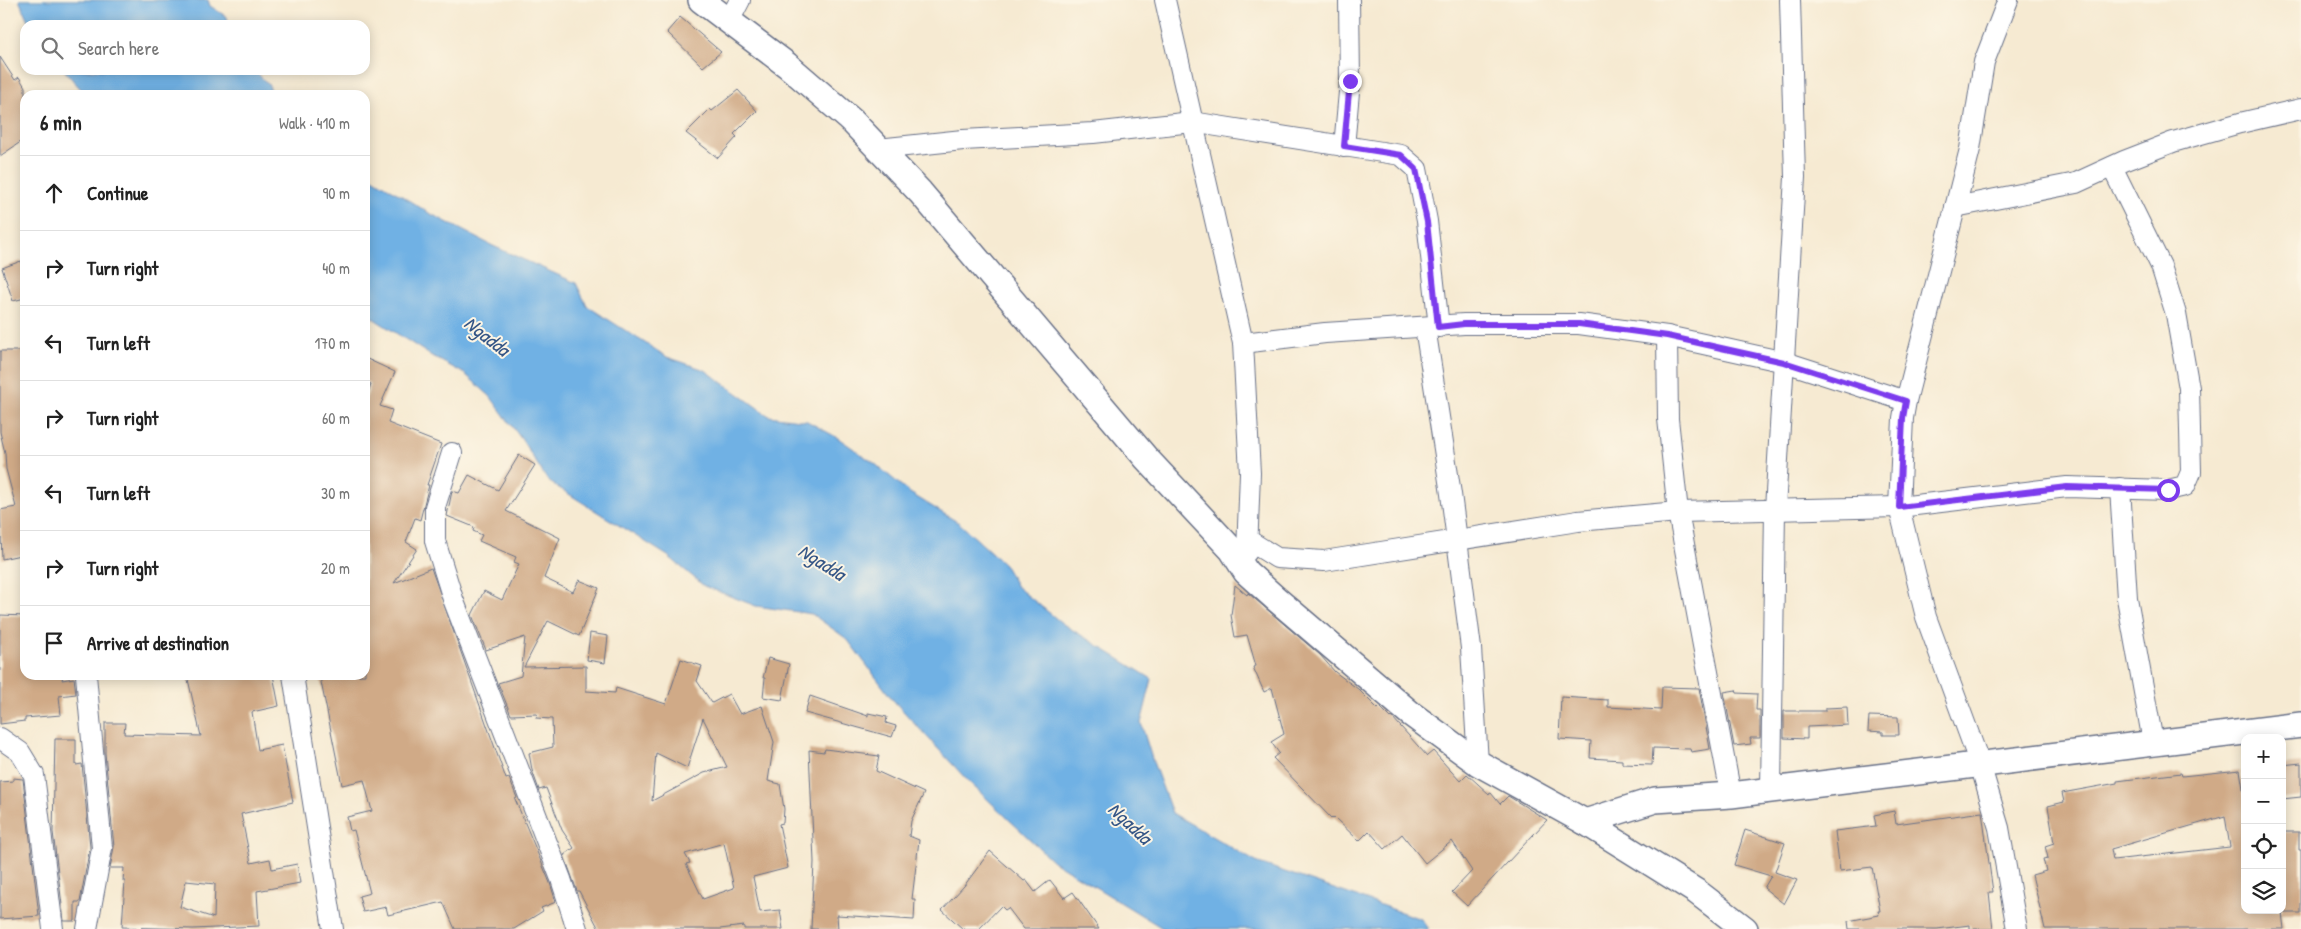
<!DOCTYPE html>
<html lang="en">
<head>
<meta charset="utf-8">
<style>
  body { margin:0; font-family:"Patrick Hand",sans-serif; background:#f6f6f6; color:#222 }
  .controls { position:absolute; right:15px; bottom:15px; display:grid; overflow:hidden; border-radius:10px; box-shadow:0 2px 12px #0003 }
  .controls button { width:45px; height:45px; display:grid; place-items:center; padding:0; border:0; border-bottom:1px solid #e0e0e0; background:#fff; color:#222; font:25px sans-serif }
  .stop { position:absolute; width:15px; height:15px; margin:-11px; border:4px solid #7c3aed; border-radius:50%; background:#fff }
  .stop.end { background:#7c3aed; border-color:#fff; box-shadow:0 1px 5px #0008 }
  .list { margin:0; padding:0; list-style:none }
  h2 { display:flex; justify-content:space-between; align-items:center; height:65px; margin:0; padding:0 20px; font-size:21px }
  h2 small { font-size:16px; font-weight:400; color:#767676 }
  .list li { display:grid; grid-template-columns:32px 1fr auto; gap:15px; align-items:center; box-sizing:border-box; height:75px; padding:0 20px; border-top:1px solid #e0e0e0 }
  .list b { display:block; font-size:19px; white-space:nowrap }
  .list em { font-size:16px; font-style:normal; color:#767676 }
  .icon { flex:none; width:28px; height:28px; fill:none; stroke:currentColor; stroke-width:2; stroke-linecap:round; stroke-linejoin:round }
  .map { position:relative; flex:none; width:2301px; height:929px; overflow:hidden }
  .search { position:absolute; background:#fff; box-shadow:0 2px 12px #0003; left:20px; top:20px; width:350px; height:55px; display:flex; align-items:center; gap:12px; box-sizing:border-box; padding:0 18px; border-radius:15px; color:#767676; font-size:19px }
  .panel { position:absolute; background:#fff; box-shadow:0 2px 12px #0003; left:20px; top:90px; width:350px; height:590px; border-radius:15px }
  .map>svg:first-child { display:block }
  .water { fill:#70b1e4; stroke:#4670a1 }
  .building { fill:#d0aa87; fill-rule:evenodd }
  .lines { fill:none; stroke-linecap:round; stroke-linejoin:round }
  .minor-casing { stroke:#687087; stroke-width:22 }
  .tertiary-casing { stroke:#687087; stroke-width:28 }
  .minor { stroke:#fff; stroke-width:20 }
  .tertiary { stroke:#fff; stroke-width:25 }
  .route { stroke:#7c3aed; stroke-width:6 }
  .labels { text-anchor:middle; stroke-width:4; stroke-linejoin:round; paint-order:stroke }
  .water-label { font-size:20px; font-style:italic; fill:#355686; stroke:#fcf5e5 }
</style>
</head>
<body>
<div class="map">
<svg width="2301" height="929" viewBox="0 0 2301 929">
  <rect width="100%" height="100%" fill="#fcf5e5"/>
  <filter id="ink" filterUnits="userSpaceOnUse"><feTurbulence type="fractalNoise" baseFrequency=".02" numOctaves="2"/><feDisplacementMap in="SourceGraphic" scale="10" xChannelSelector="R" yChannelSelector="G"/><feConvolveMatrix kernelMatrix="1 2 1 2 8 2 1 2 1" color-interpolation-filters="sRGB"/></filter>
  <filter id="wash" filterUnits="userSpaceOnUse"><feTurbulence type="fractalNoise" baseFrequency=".0096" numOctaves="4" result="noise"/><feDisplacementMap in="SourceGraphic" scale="20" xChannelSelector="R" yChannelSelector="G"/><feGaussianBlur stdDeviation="1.12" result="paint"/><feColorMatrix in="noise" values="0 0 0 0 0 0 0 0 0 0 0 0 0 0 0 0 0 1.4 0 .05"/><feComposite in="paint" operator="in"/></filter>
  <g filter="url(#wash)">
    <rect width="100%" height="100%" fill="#f6ead2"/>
    <!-- water -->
    <g class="water">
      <polygon points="19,0 208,0 210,6 227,17 229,25 30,25"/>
      <polygon points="64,70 254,70 269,85 272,95 86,95"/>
      <polygon points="365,173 429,213 493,246 576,283 587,306 667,357 705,370 769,416 807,421 838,438 874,463 910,493 959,523 1004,564 1017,587 1063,624 1152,679 1141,723 1153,762 1172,813 1256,862 1421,919 1428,929 1164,929 1053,861 968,781 893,700 847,639 812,614 756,606 704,586 668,556 548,481 522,440 490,396 465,374 430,355 365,313"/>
    </g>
    <g id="blocks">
      <!-- building -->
      <g class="building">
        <polygon points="680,17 721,52 703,67 667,32"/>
        <polygon points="0,57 15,80 19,77 25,87 25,139 0,156"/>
        <polygon points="738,90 757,111 734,134 737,137 718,158 686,133 710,109 712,111"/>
        <polygon points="21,261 22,264 25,263 25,298 13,301 2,268"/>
        <polygon points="0,351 23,351 25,390 25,554 2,559 0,510 16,507 6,469 5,453 0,432"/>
        <polygon points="365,358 395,372 380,406 392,410 388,423 441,444 427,485 429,485 420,520 415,518 406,542 417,549 394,583 431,568 506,779 509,778 517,798 515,799 550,883 556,902 541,908 543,911 514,929 455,929 443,902 388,915 386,907 363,912 359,896 370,893 354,830 350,831 347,817 372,811 364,780 342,785 320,677 365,675 365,401 371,384 365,381"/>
        <path d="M519 455 535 465 506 511 560 538 544 578 573 592 579 580 599 588 579 636 548 621 524 667 586 666V691L615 693 616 688 666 704 681 659 702 666 697 681 712 703 729 694 740 714 762 706 774 742 768 781 780 784 784 809 783 823 779 824 788 868 753 877 760 912 780 910 783 929H744V926L720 929H599L579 891H577L564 855 574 848 562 830 546 788 539 790 532 770 529 753 553 747 552 719 536 718 537 714 511 715 498 683 521 676 525 637 486 650 472 615 484 591 502 600 519 564 514 562 516 557 479 541 482 535 473 531 474 527 447 516 452 491 459 493 469 475 498 490ZM703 718 727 767 704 773 652 801 656 753 687 768ZM724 843 734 888 703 899 686 864 690 863 685 854Z"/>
        <polygon points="1235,585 1247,595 1248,593 1320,655 1335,672 1358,689 1378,709 1380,707 1391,718 1392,717 1427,756 1433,751 1460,781 1467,774 1489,794 1491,793 1500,804 1508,796 1547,820 1467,906 1452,892 1472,871 1452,841 1425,863 1402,834 1385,849 1369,831 1359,841 1334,817 1332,819 1273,758 1279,753 1271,742 1284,734 1272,688 1264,692 1253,667 1256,666 1247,635 1235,637 1231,615"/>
        <polygon points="0,615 25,616 25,675 63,675 62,680 74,678 76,694 59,696 61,715 25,718 25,721 0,724"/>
        <polygon points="590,633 608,636 605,663 587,660"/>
        <polygon points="768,658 789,664 782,700 763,697 765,678 763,678"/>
        <path d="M187 675H273L279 706 252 712 258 750 282 745 293 802 241 814 251 863 270 859 272 869 297 864 300 883 257 891 259 926 193 929 122 927 125 881H123L124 868H110L114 847 105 753V723H125L124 734 201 736ZM186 881 215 884 214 918 180 907Z"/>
        <polygon points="1662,687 1699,688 1710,749 1691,752 1690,749 1653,748 1652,765 1622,764 1622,760 1590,758 1591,741 1559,739 1561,697 1608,700 1608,707 1661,710"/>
        <polygon points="1736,690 1737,693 1757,694 1756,710 1760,710 1760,738 1750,738 1751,744 1734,746 1724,692"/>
        <polygon points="810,696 868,716 868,713 887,717 886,723 896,726 892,737 805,713"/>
        <polygon points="1847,707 1848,725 1807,727 1807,739 1784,738 1784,711 1826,711 1826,708"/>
        <polygon points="1869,716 1898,717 1899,735 1883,735 1883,732 1868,731"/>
        <polygon points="55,739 76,739 76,765 82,764 90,847 80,902 75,902 75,921 64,921 53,832"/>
        <polygon points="825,749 879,756 876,771 924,793 911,821 909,836 919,840 912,899 915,899 914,920 837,915 838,929 811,929 814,862 809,750 824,752"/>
        <polygon points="2301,763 2301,797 2282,799 2282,765"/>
        <path d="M2240 770 2245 801V910H2282V912V832H2299V850H2301V913H2282L2284 929H2045L2032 875 2046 871 2043 859 2048 858 2045 846 2054 843 2048 806 2064 802 2062 793 2117 783V781L2181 773 2182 776ZM2225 816 2230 847 2113 860 2111 849Z"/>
        <polygon points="13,778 23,779 39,916 0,919 0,782 13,781"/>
        <polygon points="1894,811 1896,824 1982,812 1993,892 1989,892 1993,929 1970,929 1970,925 1937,929 1849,929 1848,921 1879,915 1878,911 1880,911 1872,867 1840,871 1835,831 1876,826 1874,815"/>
        <polygon points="1745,830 1785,843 1775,872 1797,880 1784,904 1764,888 1771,876 1734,865"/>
        <polygon points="990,851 1024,881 1026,880 1035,892 1050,880 1064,898 1073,892 1099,929 1024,929 1008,908 1005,910 1001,906 979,929 963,929 942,910 964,886"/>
      </g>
    </g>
  </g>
  <g filter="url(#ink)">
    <use href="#blocks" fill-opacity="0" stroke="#687087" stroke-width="1"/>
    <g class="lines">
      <defs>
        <g id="minor">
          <polyline points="1165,0 1243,343 1250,473 1247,552"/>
          <polyline points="2008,0 1984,62 1970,149 1906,401 1903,418 1899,507 1926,617 1980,764 1999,828 2017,929"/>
          <polyline points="729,21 740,0"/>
          <polyline points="1344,147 1350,81 1349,0"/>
          <polyline points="878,149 963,140 1093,133 1192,122 1401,155 1417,169 1427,221 1439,327"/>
          <polyline points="1955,207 2076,183 2124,161 2173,142 2240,123 2301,109"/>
          <polyline points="1425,327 1451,494 1471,648 1478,763"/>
          <polyline points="1667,336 1668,419 1678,512 1731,795"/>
          <polyline points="1243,343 1325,333 1464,324 1579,324 1667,336 1785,362 1906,401"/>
          <polyline points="452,453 435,507 435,541 453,599 561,879 577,929"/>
          <polyline points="2120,488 2127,598 2153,742"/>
          <polyline points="1248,540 1277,558 1324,561 1578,521 1678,512 1899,507 2067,487 2168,490 2185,486 2191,472 2189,388 2176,314 2161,266 2112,167"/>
          <polyline points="86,675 102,848 87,929"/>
          <polyline points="293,675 333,929"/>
          <polyline points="0,738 20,752 34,775 53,929"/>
          <polyline points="1771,790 1775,509 1795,177 1790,0"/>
        </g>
        <g id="tertiary">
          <polyline points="701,0 787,65 851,120 920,192 1146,458 1232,550 1246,572 1275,598 1411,714 1478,763 1585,822 1697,892 1745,929"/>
          <polyline points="1585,822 1655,800 1731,795 2301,725"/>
        </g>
      </defs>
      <!-- minor casing -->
      <use href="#minor" class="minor-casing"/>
      <!-- tertiary casing -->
      <use href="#tertiary" class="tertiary-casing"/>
      <!-- minor -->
      <use href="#minor" class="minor"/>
      <!-- tertiary -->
      <use href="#tertiary" class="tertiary"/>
    </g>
  </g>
  <g class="lines" filter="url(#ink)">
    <!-- route -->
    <polyline class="route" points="1350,81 1344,146 1401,155 1416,169 1427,222 1438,327 1464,324 1579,324 1667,336 1784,362 1906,401 1903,418 1899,507 2067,487 2168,490"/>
  </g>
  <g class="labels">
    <!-- water labels -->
    <g class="water-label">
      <text transform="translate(487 336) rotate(38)" y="7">Ngadda</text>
      <text transform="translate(822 562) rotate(32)" y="7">Ngadda</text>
      <text transform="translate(1130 823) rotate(43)" y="7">Ngadda</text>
    </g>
  </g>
</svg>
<div class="controls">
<button>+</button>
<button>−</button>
<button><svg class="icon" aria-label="locate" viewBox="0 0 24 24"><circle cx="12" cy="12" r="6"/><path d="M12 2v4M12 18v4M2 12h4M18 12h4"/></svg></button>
<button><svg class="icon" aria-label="layers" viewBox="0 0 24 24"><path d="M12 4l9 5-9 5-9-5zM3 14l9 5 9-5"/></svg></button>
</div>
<div class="stop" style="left:2168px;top:490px"></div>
<div class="stop end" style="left:1350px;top:81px"></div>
<div class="search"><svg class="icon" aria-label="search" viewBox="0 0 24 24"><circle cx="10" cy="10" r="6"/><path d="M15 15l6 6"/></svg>Search here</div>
<section class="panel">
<h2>6 min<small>Walk · 410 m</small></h2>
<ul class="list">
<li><svg class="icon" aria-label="ahead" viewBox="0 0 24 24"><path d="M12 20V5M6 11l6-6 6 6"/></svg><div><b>Continue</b></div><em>90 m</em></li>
<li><svg class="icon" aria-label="right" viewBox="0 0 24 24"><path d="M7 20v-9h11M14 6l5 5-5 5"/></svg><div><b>Turn right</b></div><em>40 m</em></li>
<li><svg class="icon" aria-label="left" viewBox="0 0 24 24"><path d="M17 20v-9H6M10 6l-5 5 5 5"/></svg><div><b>Turn left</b></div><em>170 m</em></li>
<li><svg class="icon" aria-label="right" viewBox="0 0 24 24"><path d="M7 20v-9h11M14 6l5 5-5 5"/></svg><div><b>Turn right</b></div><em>60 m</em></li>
<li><svg class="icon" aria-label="left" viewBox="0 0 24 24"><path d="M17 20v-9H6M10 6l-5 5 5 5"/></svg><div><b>Turn left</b></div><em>30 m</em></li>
<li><svg class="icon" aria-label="right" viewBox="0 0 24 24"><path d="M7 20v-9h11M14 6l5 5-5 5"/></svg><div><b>Turn right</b></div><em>20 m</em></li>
<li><svg class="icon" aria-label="arrive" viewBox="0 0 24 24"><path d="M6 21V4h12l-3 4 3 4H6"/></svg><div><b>Arrive at destination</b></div></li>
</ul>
</section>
</div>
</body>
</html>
